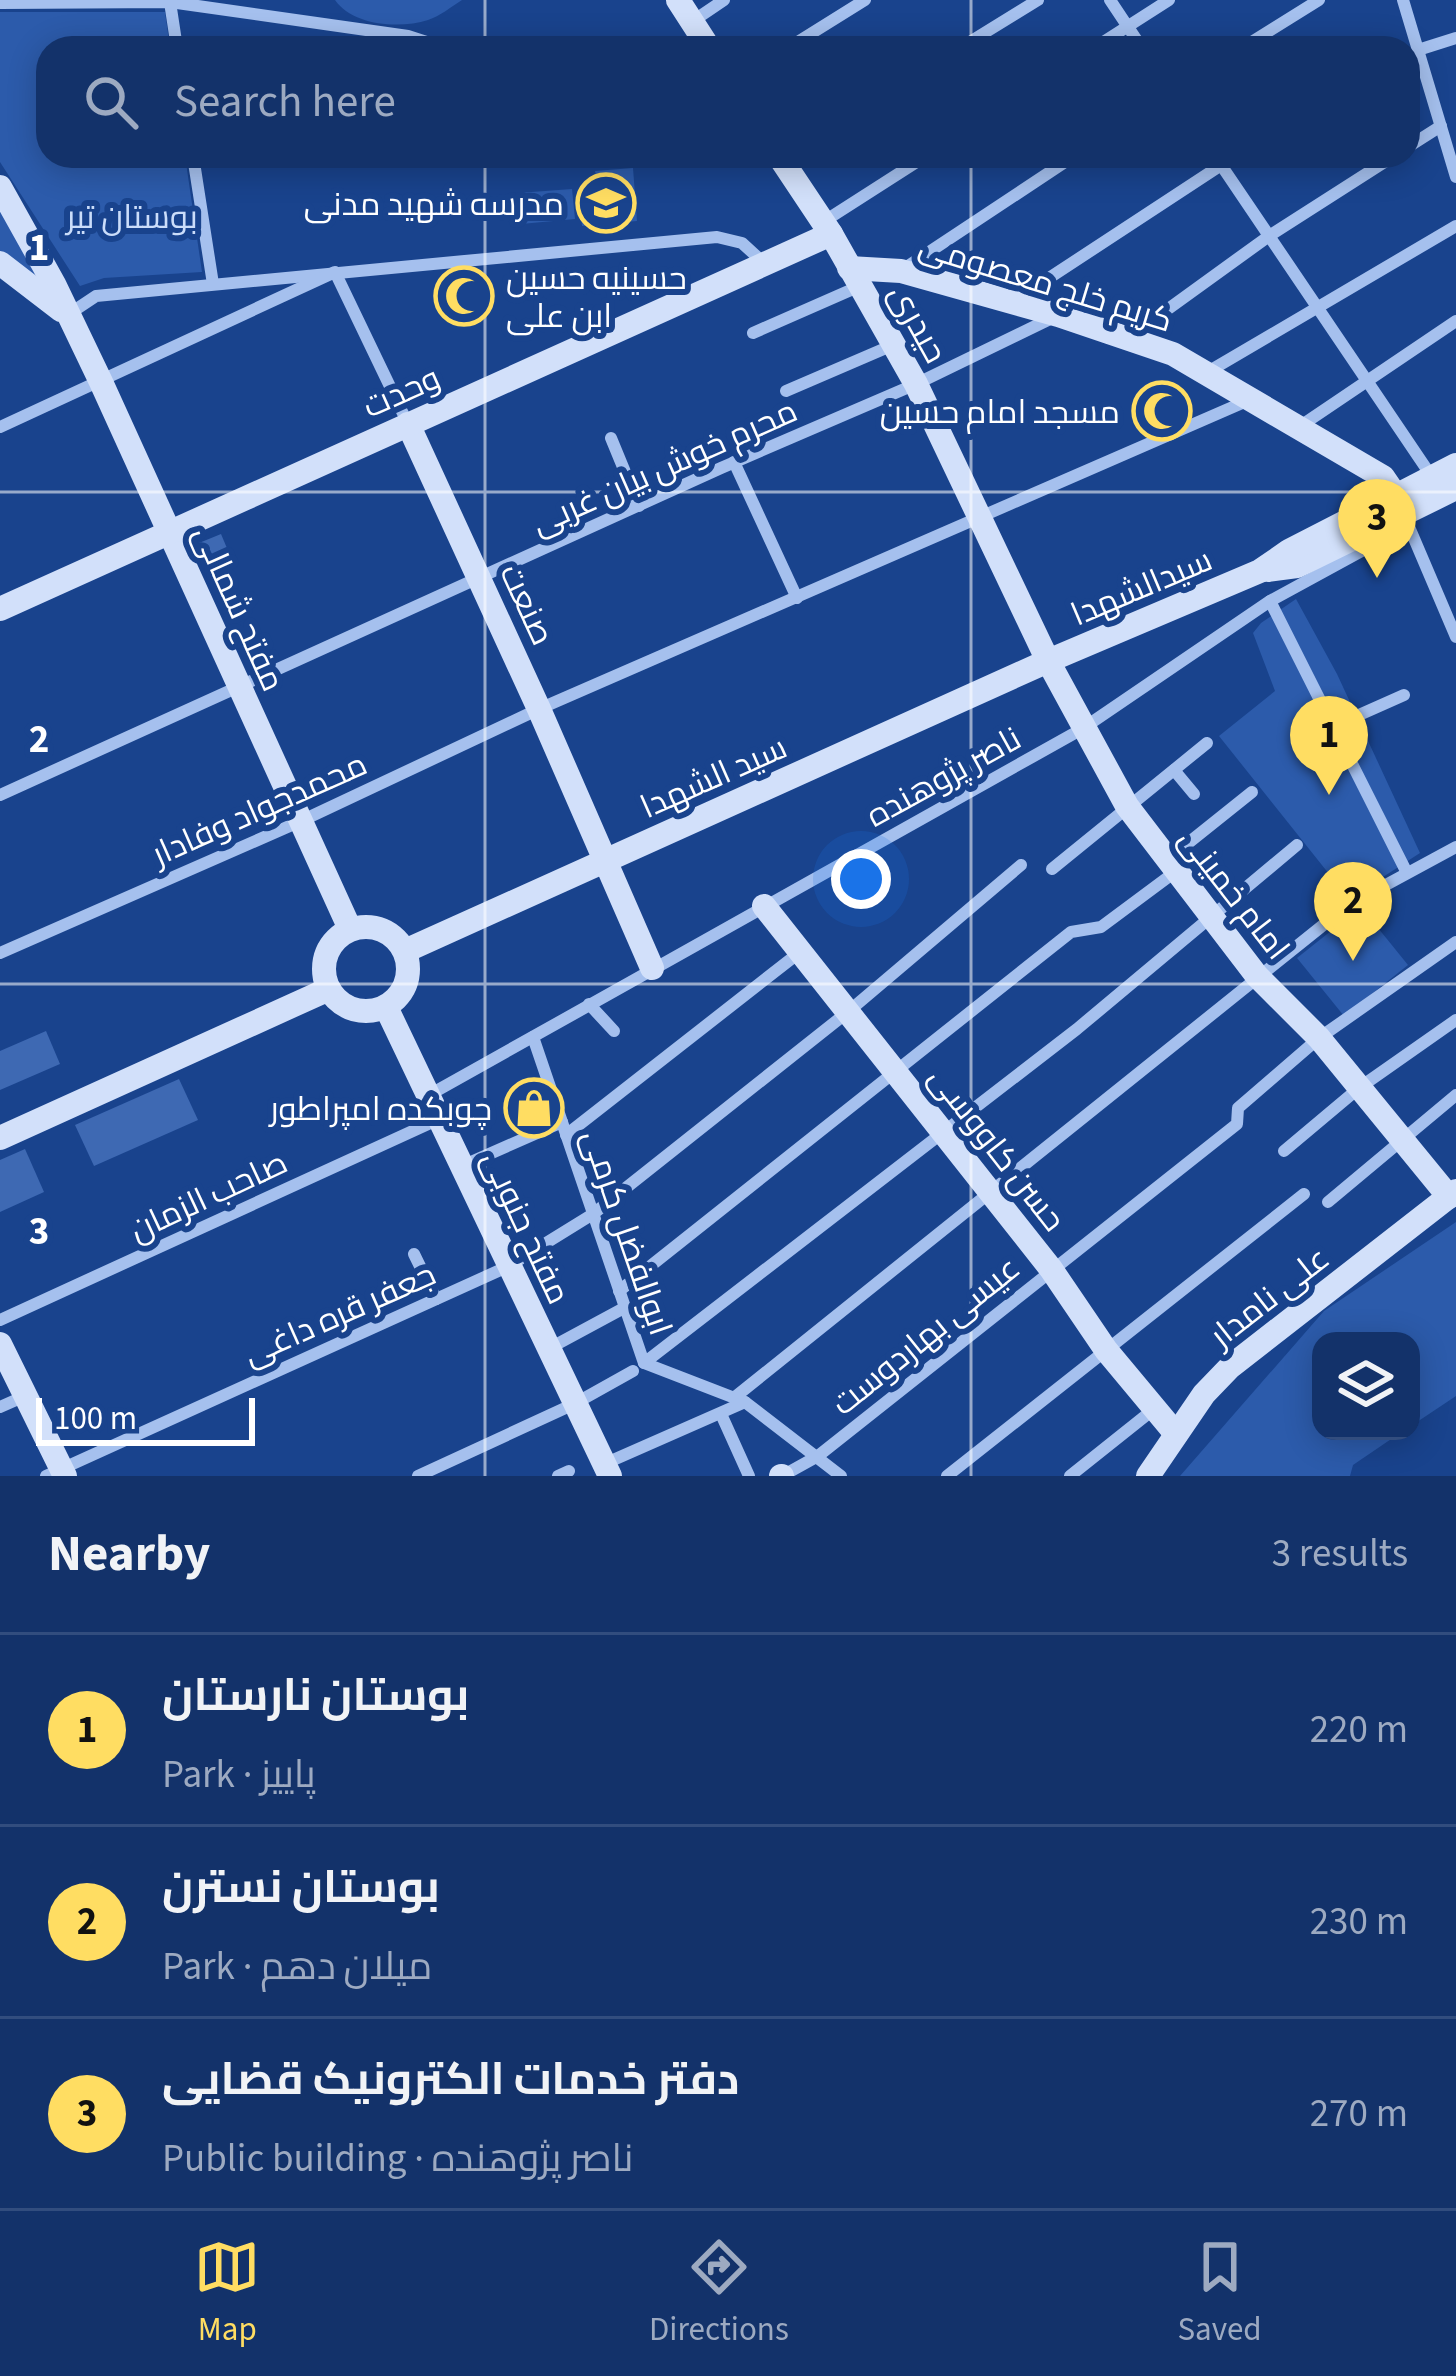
<!DOCTYPE html>
<html lang="en">
<head>
<meta charset="utf-8">
<style>
  body { margin:0; font-family:"Source Sans 3",Cairo,sans-serif; background:#1c3a70; color:#f1f3f6 }
  .controls { position:absolute; right:36px; bottom:36px; display:grid; overflow:hidden; border-radius:24px; box-shadow:0 6px 30px #0003 }
  .controls button { width:108px; height:108px; display:grid; place-items:center; padding:0; border:0; border-bottom:3px solid #324d7e; background:#13326a; color:#f1f3f6; font:60px sans-serif }
  .scale { position:absolute; left:36px; bottom:30px; width:219px; box-sizing:border-box; padding-left:12px; border:6px solid #fff; border-top:0; font-size:33px; line-height:42px; white-space:nowrap; color:#fff; -webkit-text-stroke:9px #19438d; paint-order:stroke }
  .you { position:absolute; left:861px; top:879px; width:42px; height:42px; margin:-30px; border:9px solid #fff; border-radius:50%; background:#1a73e8; box-shadow:0 0 0 18px #1a73e833 }
  .badge { display:grid; place-items:center; width:78px; height:78px; border-radius:50%; background:#ffdd62; color:#111; font-size:39px; font-weight:700 }
  .pin { position:absolute; translate:-50% -99px; filter:drop-shadow(0 3px 6px #0008) }
  .pin::after { content:''; position:absolute; top:63px; width:42px; height:36px; background:inherit; clip-path:polygon(0 0,100% 0,50% 100%) }
  .list { margin:0; padding:0; list-style:none }
  h2 { display:flex; justify-content:space-between; align-items:center; height:156px; margin:0; padding:0 48px; font-size:51px }
  h2 small { font-size:39px; font-weight:400; color:#9daac1 }
  .list li { display:grid; grid-template-columns:78px 1fr auto; gap:36px; align-items:center; box-sizing:border-box; height:192px; padding:0 48px; border-top:3px solid #324d7e }
  .list b { display:block; font-size:45px; white-space:nowrap }
  .list p { margin:0; font-size:39px; white-space:nowrap; color:#9daac1 }
  .list em { font-size:39px; font-style:normal; color:#9daac1 }
  .icon { flex:none; width:66px; height:66px; fill:none; stroke:currentColor; stroke-width:2; stroke-linecap:round; stroke-linejoin:round }
  .map { position:relative; flex:none; width:1456px; height:1476px; overflow:hidden }
  .search { position:absolute; background:#13326a; box-shadow:0 6px 30px #0003; left:36px; right:36px; top:36px; height:132px; display:flex; align-items:center; gap:30px; box-sizing:border-box; padding:0 42px; border-radius:36px; color:#9daac1; font-size:45px }
  .sheet { height:732px; background:#13326a }
  nav { display:flex; justify-content:space-around; align-items:center; box-sizing:border-box; height:168px; border-top:3px solid #324d7e; background:#13326a; font-size:33px; color:#9daac1 }
  nav a { display:grid; justify-items:center; gap:6px }
  nav .on { color:#ffdd62 }
  .map>svg:first-child { display:block }
  .green { fill:#2c5bab }
  .building { fill:#3e69b3 }
  .lines { fill:none; stroke-linecap:round; stroke-linejoin:round }
  .street { stroke:#a5c0ee; stroke-width:12 }
  .secondary { stroke:#d2e0fa; stroke-width:24 }
  .grid { fill:none; stroke:#fff; stroke-width:3; stroke-opacity:0.55 }
  .labels { text-anchor:middle; stroke-width:12; stroke-linejoin:round; paint-order:stroke }
  .poi-label { font-size:33px; fill:#fff; stroke:#19438d; text-anchor:end }
  .park-label { font-size:33px; fill:#cbddfa; stroke:#19438d }
  .street-label { font-size:33px; fill:#fff; stroke:#19438d }
  .grid-label { font-size:39px; text-anchor:middle; font-weight:bold; fill:#fff; stroke:#19438d; stroke-width:12; stroke-linejoin:round; paint-order:stroke }
</style>
</head>
<body>
<div class="map">
<svg width="1456" height="1476" viewBox="0 0 1456 1476">
  <rect width="100%" height="100%" fill="#19438d"/>
  <!-- green -->
  <g class="green">
    <path d="M335 0H462C451 7 440 16 428 20 400 29 353 26 335 0Z"/>
    <polygon points="0,12 165,12 170,48 48,48 48,156 185,156 202,272 104,278 80,286 0,162"/>
    <polygon points="633,168 637,221 582,226 579,194 599,192 595,171"/>
    <polygon points="572,189 575,219 521,224 518,193"/>
    <polygon points="0,205 51,292 0,255"/>
    <polygon points="1296,599 1337,674 1420,853 1349,899 1219,736 1275,691 1253,633 1261,623"/>
    <polygon points="1361,907 1408,965 1344,1016 1297,958"/>
    <polygon points="1456,1222 1456,1396 1411,1426 1411,1341 1321,1341 1321,1431 1403,1431 1353,1465 1350,1476 1180,1476 1324,1311"/>
  </g>
  <!-- building -->
  <g class="building">
    <polygon points="470,283 481,303 457,313 447,289"/>
    <polygon points="1170,393 1181,417 1155,429 1142,406"/>
    <polygon points="221,534 229,553 204,564 199,543"/>
    <polygon points="46,1031 60,1064 0,1090 0,1051"/>
    <polygon points="179,1079 198,1120 94,1166 75,1125"/>
    <polygon points="25,1149 44,1192 0,1212 0,1160"/>
  </g>
  <g class="lines">
    <!-- street -->
    <g class="street">
      <polyline points="1110,0 1142,48"/>
      <polyline points="1403,0 1456,177"/>
      <polyline points="170,2 177,48"/>
      <polyline points="0,3 170,2 408,36 445,48"/>
      <polyline points="693,21 724,0"/>
      <polyline points="788,48 865,0"/>
      <polyline points="960,48 1038,0"/>
      <polyline points="1094,48 1169,0"/>
      <polyline points="1242,48 1319,0"/>
      <polyline points="1418,50 1456,38"/>
      <polyline points="1408,147 1441,126"/>
      <polyline points="193,156 213,284"/>
      <polyline points="1215,156 1432,477"/>
      <polyline points="823,222 926,156"/>
      <polyline points="902,270 1074,156"/>
      <polyline points="1014,301 1235,156"/>
      <polyline points="69,314 96,296 717,237 742,243 764,263"/>
      <polyline points="753,333 860,286"/>
      <polyline points="1128,338 1269,236 1394,156"/>
      <polyline points="1206,373 1456,226"/>
      <polyline points="786,391 893,345"/>
      <polyline points="0,427 335,272 408,424"/>
      <polyline points="1299,427 1456,321"/>
      <polyline points="611,438 639,506"/>
      <polyline points="734,462 797,598"/>
      <polyline points="1404,515 1456,637"/>
      <polyline points="1270,601 1406,871"/>
      <polyline points="1332,727 1404,695"/>
      <polyline points="1174,770 1194,794"/>
      <polyline points="0,795 721,468 916,384 1052,318"/>
      <polyline points="1167,860 1252,792"/>
      <polyline points="1052,869 1207,743"/>
      <polyline points="0,953 301,821 539,709 1249,400"/>
      <polyline points="589,1004 614,1031"/>
      <polyline points="533,1037 644,1363 745,1402 841,1476"/>
      <polyline points="429,1095 1082,729 1270,601 1391,535 1401,521"/>
      <polyline points="566,1135 800,952"/>
      <polyline points="1284,1151 1359,1088 1456,1020"/>
      <polyline points="462,1166 562,1122"/>
      <polyline points="1328,1202 1456,1095"/>
      <polyline points="414,1254 436,1299"/>
      <polyline points="619,1291 1071,932 1101,927 1175,872"/>
      <polyline points="0,1320 439,1119"/>
      <polyline points="548,1349 624,1308"/>
      <polyline points="644,1363 1077,1029 1297,845"/>
      <polyline points="735,1397 1347,906 1456,847"/>
      <polyline points="0,1407 25,1396"/>
      <polyline points="721,1414 749,1476"/>
      <polyline points="604,1464 745,1402"/>
      <polyline points="46,1476 509,1266 593,1214 849,1011 1021,865"/>
      <polyline points="418,1476 574,1404 633,1371"/>
      <polyline points="558,1476 569,1471"/>
      <polyline points="782,1476 818,1456 1237,1124 1238,1108 1319,1038 1456,942"/>
      <polyline points="947,1476 1304,1194"/>
      <polyline points="1070,1476 1154,1409"/>
    </g>
    <!-- secondary -->
    <g class="secondary">
      <polyline points="678,0 709,48"/>
      <polyline points="779,156 831,234 916,384 1048,661 1127,806 1257,976 1319,1038 1449,1197"/>
      <polyline points="0,187 54,284 101,382 350,929"/>
      <polyline points="0,263 61,310"/>
      <polyline points="849,268 901,271 1058,315 1173,354 1383,477 1396,496"/>
      <polyline points="408,424 539,709 652,968"/>
      <polyline points="1268,570 1297,566 1456,488"/>
      <polyline points="0,609 831,234"/>
      <polyline points="764,906 1051,1269 1106,1350 1176,1434"/>
      <circle cx="366" cy="969" r="42"/>
      <polyline points="405,951 1048,661 1260,571 1289,551 1456,465"/>
      <polyline points="386,1007 610,1476"/>
      <polyline points="0,1138 329,989"/>
      <polyline points="0,1344 65,1476"/>
      <polyline points="781,1476 782,1476"/>
      <polyline points="1148,1476 1204,1394 1230,1367 1456,1191"/>
    </g>
  </g>
  <!-- grid -->
  <path class="grid" d="M485 0V48M971 0V48M485 156V1476M971 156V1476M0 492H1456M0 984H1456"/>
  <!-- icons -->
  <defs>
    <symbol id="school-ring" viewBox="-11 -11 22 22"><circle r="9.5" fill="#19438d" stroke="#ffdd62" stroke-width="1.5"/><path d="M0-5L7-2L0 1L-7-2ZM-4 1L0 2.5L4 1V4Q0 6-4 4Z" fill="#ffdd62"/></symbol>
    <symbol id="mosque-ring" viewBox="-11 -11 22 22"><circle r="9.5" fill="#19438d" stroke="#ffdd62" stroke-width="1.5"/><path d="M3.5-4.9A6 6 0 1 0 3.5 4.9A5 5 0 1 1 3.5-4.9Z" fill="#ffdd62"/></symbol>
    <symbol id="shop-ring" viewBox="-11 -11 22 22"><circle r="9.5" fill="#19438d" stroke="#ffdd62" stroke-width="1.5"/><path d="M-5-2.5h2.3a2.7 3.5 0 0 1 5.4 0H5L5.5 6h-11ZM-1.5-2.5h3a1.5 2.3 0 0 0-3 0Z" fill="#ffdd62"/></symbol>
  </defs>
  <g fill-rule="evenodd">
    <use href="#school-ring" x="573" y="170" width="66" height="66"/>
    <use href="#mosque-ring" x="431" y="263" width="66" height="66"/>
    <use href="#mosque-ring" x="1129" y="378" width="66" height="66"/>
    <use href="#shop-ring" x="501" y="1075" width="66" height="66"/>
  </g>
  <g class="labels">
    <!-- poi labels -->
    <g class="poi-label">
      <text x="564" y="215">مدرسه شهید مدنی</text>
      <text x="506" y="289" text-anchor="start">حسینیه حسین<tspan x="506" dy="38">ابن علی</tspan></text>
      <text x="1120" y="423">مسجد امام حسین</text>
      <text x="492" y="1120">چوبکده امپراطور</text>
    </g>
    <!-- park labels -->
    <g class="park-label">
      <text x="132" y="228">بوستان تیر</text>
    </g>
    <!-- street labels -->
    <g class="street-label">
      <text transform="translate(1046 282) rotate(17)" y="12">کریم خلج معصومی</text>
      <text transform="translate(919 323) rotate(61)" y="12">حیدری</text>
      <text transform="translate(401 391) rotate(-24)" y="12">وحدت</text>
      <text transform="translate(664 466) rotate(-24)" y="12">محرم خوش بیان غربی</text>
      <text transform="translate(1141 586) rotate(-23)" y="12">سیدالشهدا</text>
      <text transform="translate(528 604) rotate(65)" y="12">صنعت</text>
      <text transform="translate(240 608) rotate(66)" y="12">مفتح شمالی</text>
      <text transform="translate(713 776) rotate(-24)" y="12">سید الشهدا</text>
      <text transform="translate(943 776) rotate(-29)" y="12">ناصر پژوهنده</text>
      <text transform="translate(259 808) rotate(-24)" y="12">محمدجواد وفادار</text>
      <text transform="translate(1235 893) rotate(52)" y="12">امام خمینی</text>
      <text transform="translate(998 1148) rotate(52)" y="12">حسن کاووسی</text>
      <text transform="translate(208 1195) rotate(-25)" y="12">صاحب الزمان</text>
      <text transform="translate(527 1227) rotate(65)" y="12">مفتح جنوبی</text>
      <text transform="translate(628 1232) rotate(71)" y="12">ابوالفضل کرمی</text>
      <text transform="translate(1269 1296) rotate(-38)" y="12">علی نامدار</text>
      <text transform="translate(339 1313) rotate(-24)" y="12">جعفر قره داغی</text>
      <text transform="translate(925 1335) rotate(-39)" y="12">عیسی بهاردوست</text>
    </g>
  </g>
  <g class="grid-label">
    <text x="39" y="260">1</text>
    <text x="39" y="752">2</text>
    <text x="39" y="1244">3</text>
  </g>
</svg>
<div class="controls">
<button><svg class="icon" aria-label="layers" viewBox="0 0 24 24"><path d="M12 4l9 5-9 5-9-5zM3 14l9 5 9-5"/></svg></button>
</div>
<div class="scale">100 m</div>
<div class="you"></div>
<div class="pin badge" style="left:1329px;top:795px">1</div>
<div class="pin badge" style="left:1353px;top:961px">2</div>
<div class="pin badge" style="left:1377px;top:578px">3</div>
<div class="search"><svg class="icon" aria-label="search" viewBox="0 0 24 24"><circle cx="10" cy="10" r="6"/><path d="M15 15l6 6"/></svg>Search here</div>
</div>
<section class="sheet">
<h2>Nearby<small>3 results</small></h2>
<ul class="list">
<li><span class="badge">1</span><div><b>بوستان نارستان</b><p>Park · پاییز</p></div><em>220 m</em></li>
<li><span class="badge">2</span><div><b>بوستان نسترن</b><p>Park · میلان دهم</p></div><em>230 m</em></li>
<li><span class="badge">3</span><div><b>دفتر خدمات الکترونیک قضایی</b><p>Public building · ناصر پژوهنده</p></div><em>270 m</em></li>
</ul>
</section>
<nav>
<a class="on"><svg class="icon" aria-label="map" viewBox="0 0 24 24"><path d="M3 6l6-2 6 2 6-2v14l-6 2-6-2-6 2zM9 4v14M15 6v14"/></svg>Map</a>
<a><svg class="icon" aria-label="directions" viewBox="0 0 24 24"><path d="M12 3l9 9-9 9-9-9zM9 14v-3h6M13 9l2 2-2 2"/></svg>Directions</a>
<a><svg class="icon" aria-label="saved" viewBox="0 0 24 24"><path d="M7 4h10v16l-5-4-5 4z"/></svg>Saved</a>
</nav>
</body>
</html>
